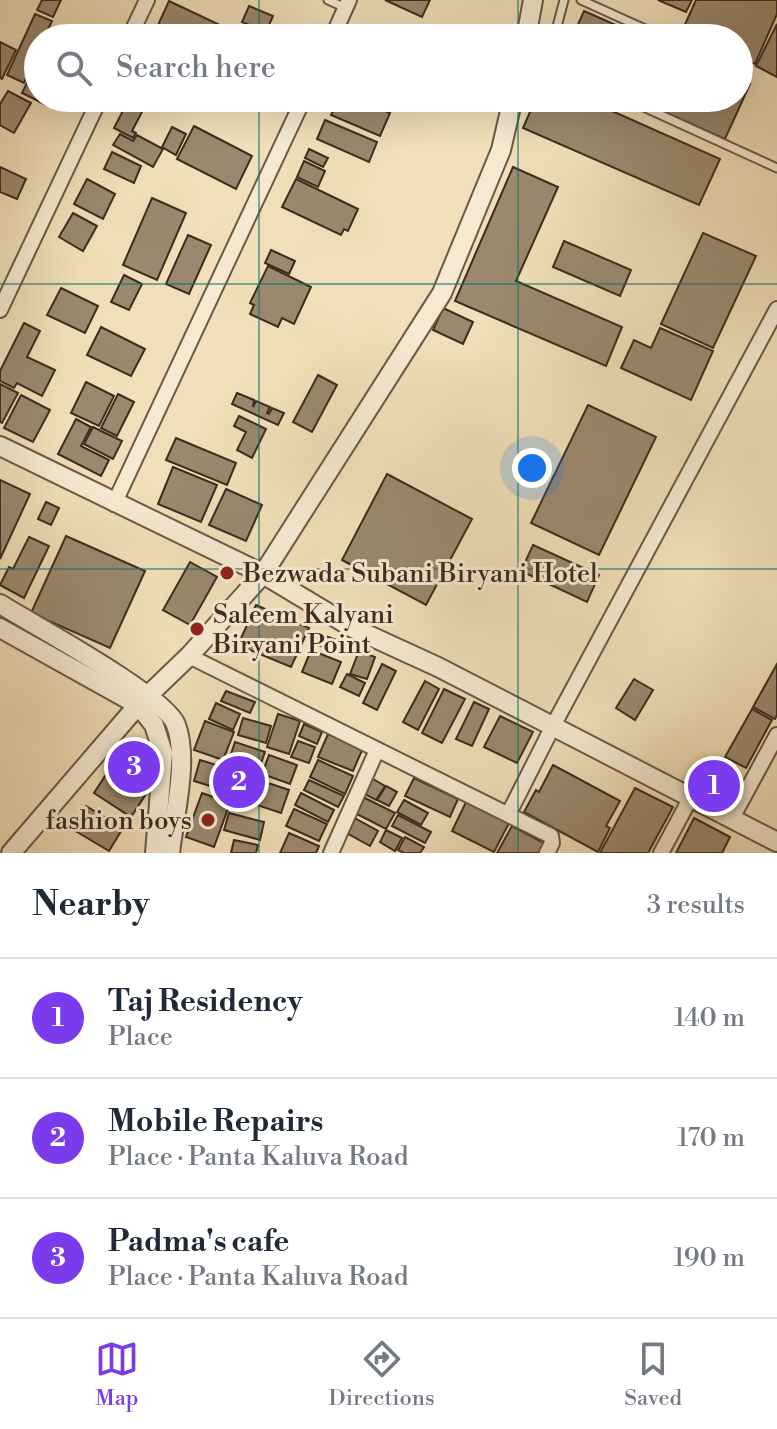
<!DOCTYPE html>
<html lang="en">
<head>
<meta charset="utf-8">
<style>
  body { margin:0; font-family:"Libre Bodoni",serif; background:#f2f2f3; color:#1f2937 }
  .you { position:absolute; left:532px; top:468px; width:28px; height:28px; margin:-20px; border:6px solid #fff; border-radius:50%; background:#1a73e8; box-shadow:0 0 0 12px #1a73e833 }
  .badge { display:grid; place-items:center; width:52px; height:52px; border-radius:50%; background:#7c3aed; color:#fff; font-size:26px; font-weight:700 }
  .pin { position:absolute; translate:-50% -50%; border:4px solid #fff; box-shadow:0 2px 8px #0006 }
  .list { margin:0; padding:0; list-style:none }
  h2 { display:flex; justify-content:space-between; align-items:center; height:104px; margin:0; padding:0 32px; font-size:34px }
  h2 small { font-size:26px; font-weight:400; color:#747a83 }
  .list li { display:grid; grid-template-columns:52px 1fr auto; gap:24px; align-items:center; box-sizing:border-box; height:120px; padding:0 32px; border-top:2px solid #e0e1e3 }
  .list b { display:block; font-size:30px; white-space:nowrap }
  .list p { margin:0; font-size:26px; white-space:nowrap; color:#747a83 }
  .list em { font-size:26px; font-style:normal; color:#747a83 }
  .icon { flex:none; width:44px; height:44px; fill:none; stroke:currentColor; stroke-width:2; stroke-linecap:round; stroke-linejoin:round }
  .map { position:relative; flex:none; width:777px; height:853px; overflow:hidden }
  .search { position:absolute; background:#fff; box-shadow:0 8px 32px #0002; left:24px; right:24px; top:24px; height:88px; display:flex; align-items:center; gap:20px; box-sizing:border-box; padding:0 28px; border-radius:44px; color:#747a83; font-size:30px }
  .sheet { height:464px; background:#fff }
  nav { display:flex; justify-content:space-around; align-items:center; box-sizing:border-box; height:112px; border-top:2px solid #e0e1e3; background:#fff; font-size:22px; color:#747a83 }
  nav a { display:grid; justify-items:center; gap:4px }
  nav .on { color:#7c3aed }
  .map>svg:first-child { display:block }
  .building { fill:#9a896e; stroke:#3d2c1e; stroke-width:2 }
  .lines { fill:none; stroke-linecap:round; stroke-linejoin:round }
  .service-casing { stroke:#6a5944; stroke-width:11 }
  .minor-casing { stroke:#6a5944; stroke-width:18 }
  .tertiary-casing { stroke:#6a5944; stroke-width:22 }
  .service { stroke:#f5ead1; stroke-width:7 }
  .minor { stroke:#f5ead1; stroke-width:14 }
  .tertiary { stroke:#f5ead1; stroke-width:18 }
  .tree { fill:#9e8d72 }
  .grid { fill:none; stroke:#0f766e; stroke-width:2; stroke-opacity:0.55 }
  .poi-dot { fill:#8f2418; stroke:#f5ead1; stroke-width:3 }
  .labels { text-anchor:middle; stroke-width:6; stroke-linejoin:round; paint-order:stroke }
  .poi-label { font-size:26px; fill:#3d2c1e; stroke:#f5ead1; text-anchor:start }
</style>
</head>
<body>
<div class="map">
<svg width="777" height="853" viewBox="0 0 777 853">
  <rect width="100%" height="100%" fill="#f0dfb8"/>
  <filter id="stains"><feTurbulence type="fractalNoise" baseFrequency=".0025" numOctaves="4"/><feColorMatrix values="0 0 0 0 .2 0 0 0 0 .09 0 0 0 0 .02 0 0 0 .5 -.17"/></filter>
  <radialGradient id="worn" r=".72"><stop offset=".6" stop-color="#630" stop-opacity="0"/><stop offset="1" stop-color="#630" stop-opacity=".3"/></radialGradient>
  <!-- building -->
  <g class="building">
    <polygon points="42,0 61,0 53,17 37,10"/>
    <polygon points="385,0 430,0 422,17"/>
    <polygon points="658,0 692,0 686,12"/>
    <polygon points="696,0 777,0 777,14 755,64 739,57 739,38 696,38 682,31"/>
    <polygon points="169,1 226,28 221,38 185,38 158,25"/>
    <polygon points="249,6 273,16 266,32 242,22"/>
    <polygon points="584,11 645,38 572,38"/>
    <polygon points="35,14 52,21 44,38 38,38 38,51 24,83 7,75"/>
    <polygon points="777,24 777,77 756,66"/>
    <polygon points="0,42 16,50 2,79 0,78"/>
    <polygon points="38,61 38,98 52,98 48,106 22,93"/>
    <polygon points="739,80 750,84 725,139 633,98 739,98"/>
    <polygon points="8,91 31,103 14,133 0,125 0,104"/>
    <polygon points="339,98 355,98 390,113 380,136 331,115"/>
    <polygon points="536,98 583,98 720,159 699,205 523,128"/>
    <polygon points="128,101 144,108 132,131 136,133 133,138 114,128"/>
    <polygon points="325,120 377,142 369,162 317,139"/>
    <polygon points="194,126 252,156 236,189 177,159"/>
    <polygon points="172,127 186,134 176,155 162,147"/>
    <polygon points="120,134 133,141 137,135 163,149 153,167 113,145"/>
    <polygon points="309,149 328,158 323,167 305,158"/>
    <polygon points="112,152 141,166 134,183 104,169"/>
    <polygon points="304,161 325,171 318,187 297,177"/>
    <polygon points="0,167 26,179 17,199 0,192"/>
    <polygon points="513,167 558,187 516,281 622,327 606,366 455,301"/>
    <polygon points="87,179 115,194 103,219 74,204"/>
    <polygon points="296,179 358,209 348,231 344,229 341,235 282,207"/>
    <polygon points="152,198 186,213 157,280 123,265"/>
    <polygon points="73,213 97,226 83,251 59,237"/>
    <polygon points="703,233 756,256 713,348 661,324"/>
    <polygon points="188,235 211,245 189,294 166,284"/>
    <polygon points="564,241 631,270 620,296 553,267"/>
    <polygon points="271,250 295,261 289,274 265,263"/>
    <polygon points="268,266 311,287 294,324 282,318 278,327 250,314 254,305 250,303"/>
    <polygon points="124,275 142,284 129,310 111,302"/>
    <polygon points="61,288 98,306 85,333 47,315"/>
    <polygon points="443,308 473,322 463,344 433,330"/>
    <polygon points="24,323 40,331 27,357 55,370 42,396 17,383 14,388 0,381 0,371"/>
    <polygon points="101,327 145,349 131,376 87,355"/>
    <polygon points="660,328 713,351 691,400 621,368 634,340 651,348"/>
    <polygon points="318,375 337,385 312,432 293,422"/>
    <polygon points="86,382 114,396 99,426 71,413"/>
    <polygon points="0,384 18,393 2,423 0,422"/>
    <polygon points="237,393 254,400 253,407 256,401 270,407 267,413 269,414 272,408 284,413 278,425 232,404"/>
    <polygon points="118,394 134,402 117,436 101,428"/>
    <polygon points="21,395 50,410 33,442 4,428"/>
    <polygon points="588,405 656,437 599,555 531,523"/>
    <polygon points="239,416 266,429 252,458 237,450 246,432 234,426"/>
    <polygon points="76,419 91,427 81,446 109,460 101,476 58,454"/>
    <polygon points="93,427 122,441 113,459 84,444"/>
    <polygon points="176,438 236,463 227,485 166,460"/>
    <polygon points="173,467 217,485 201,522 158,504"/>
    <polygon points="387,474 472,519 426,605 342,560"/>
    <polygon points="0,480 30,494 0,559"/>
    <polygon points="226,489 262,505 246,541 209,525"/>
    <polygon points="46,502 59,508 51,525 38,519"/>
    <polygon points="66,536 145,571 110,648 31,613"/>
    <polygon points="29,537 49,546 24,598 0,585 9,567 13,569"/>
    <polygon points="533,545 599,575 587,602 521,571"/>
    <polygon points="190,562 217,577 190,625 163,610"/>
    <polygon points="256,605 309,628 291,667 238,645"/>
    <polygon points="317,633 345,643 340,654 313,643"/>
    <polygon points="311,650 341,662 332,684 302,672"/>
    <polygon points="359,651 375,657 367,679 350,674"/>
    <polygon points="382,664 396,671 377,710 363,703"/>
    <polygon points="777,664 777,715 775,719 753,707"/>
    <polygon points="347,674 365,683 359,696 340,687"/>
    <polygon points="634,679 653,690 635,720 616,708"/>
    <polygon points="425,681 439,689 418,730 403,722"/>
    <polygon points="444,689 465,699 442,743 422,733"/>
    <polygon points="226,691 255,702 250,713 221,701"/>
    <polygon points="474,702 489,709 472,746 456,739"/>
    <polygon points="216,703 240,714 233,730 209,719"/>
    <polygon points="752,709 772,720 746,768 725,757"/>
    <polygon points="278,714 300,721 289,754 267,747"/>
    <polygon points="500,716 533,732 517,763 484,747"/>
    <polygon points="243,718 271,726 266,743 238,735"/>
    <polygon points="205,721 234,732 223,760 194,750"/>
    <polygon points="304,724 322,732 317,744 299,736"/>
    <polygon points="328,734 363,748 353,771 318,757"/>
    <polygon points="298,741 315,747 309,763 291,757"/>
    <polygon points="235,742 265,752 259,769 229,760"/>
    <polygon points="122,745 159,770 146,790 109,765"/>
    <polygon points="269,755 297,765 290,784 262,774"/>
    <polygon points="200,760 223,767 217,788 194,781"/>
    <polygon points="318,760 353,776 345,794 310,777"/>
    <polygon points="228,764 257,772 249,800 221,792"/>
    <polygon points="553,765 620,801 606,826 610,828 598,852 524,812 536,790 539,792"/>
    <polygon points="109,770 146,794 131,817 94,793"/>
    <polygon points="711,774 726,784 717,799 701,788"/>
    <polygon points="368,776 385,786 376,800 359,791"/>
    <polygon points="414,778 458,799 450,817 405,796"/>
    <polygon points="259,780 289,790 281,813 251,803"/>
    <polygon points="309,780 344,796 338,807 304,790"/>
    <polygon points="386,786 397,792 389,806 377,800"/>
    <polygon points="635,788 673,807 648,853 600,853"/>
    <polygon points="202,793 230,803 214,847 186,837"/>
    <polygon points="301,793 334,810 328,822 295,805"/>
    <polygon points="361,796 395,813 386,829 353,812"/>
    <polygon points="404,800 428,813 421,825 397,812"/>
    <polygon points="466,802 509,823 494,852 452,831"/>
    <polygon points="86,806 123,828 109,851 72,829"/>
    <polygon points="294,809 327,824 319,841 286,826"/>
    <polygon points="229,813 264,822 260,840 224,830"/>
    <polygon points="398,815 431,832 425,843 392,826"/>
    <polygon points="351,816 378,831 370,846 343,831"/>
    <polygon points="694,818 730,837 722,853 676,853"/>
    <polygon points="512,826 544,843 539,853 497,853"/>
    <polygon points="386,830 402,838 395,851 380,842"/>
    <polygon points="289,833 319,846 316,853 280,853"/>
    <polygon points="405,837 424,847 420,853 404,853 398,850"/>
    <polygon points="234,840 258,845 256,853 231,853"/>
  </g>
  <g class="lines">
    <defs>
      <g id="service">
        <polyline points="328,0 346,8"/>
        <polyline points="581,0 665,38"/>
        <polyline points="554,38 564,0"/>
        <polyline points="624,98 777,168"/>
      </g>
      <g id="minor">
        <polyline points="129,38 147,0"/>
        <polyline points="332,38 349,0"/>
        <polyline points="0,310 100,98"/>
        <polyline points="114,504 304,98"/>
        <polyline points="189,656 551,836 552,843 547,853"/>
        <polyline points="509,813 553,726 777,309"/>
        <polyline points="731,820 777,735"/>
        <polyline points="331,853 377,750"/>
        <polyline points="661,853 690,799"/>
      </g>
      <g id="tertiary">
        <polyline points="526,38 533,0"/>
        <polyline points="0,446 263,574 353,628 438,667 777,842"/>
        <path d="M0 604C32 624 167 697 176 725 189 760 174 816 170 853"/>
        <polyline points="0,628 138,705 154,725 163,753 155,853"/>
        <polyline points="11,853 138,705 189,656 263,574 442,293 501,150 513,98"/>
      </g>
    </defs>
    <!-- service casing -->
    <use href="#service" class="service-casing"/>
    <!-- minor casing -->
    <use href="#minor" class="minor-casing"/>
    <!-- tertiary casing -->
    <use href="#tertiary" class="tertiary-casing"/>
    <!-- service -->
    <use href="#service" class="service"/>
    <!-- minor -->
    <use href="#minor" class="minor"/>
    <!-- tertiary -->
    <use href="#tertiary" class="tertiary"/>
  </g>
  <!-- trees -->
  <circle class="tree" cx="733" cy="790" r="6"/>
  <!-- grid -->
  <path class="grid" d="M259 0V38M518 0V38M259 98V853M518 98V853M0 284H777M0 569H777"/>
  <!-- markers -->
  <g class="poi-dot">
    <circle cx="227" cy="573" r="8"/>
    <circle cx="197" cy="629" r="8"/>
    <circle cx="208" cy="820" r="8"/>
  </g>
  <g class="labels">
    <!-- poi labels -->
    <g class="poi-label">
      <text x="243" y="582">Bezwada Subani Biryani Hotel</text>
      <text x="213" y="623">Saleem Kalyani<tspan x="213" dy="30">Biryani Point</tspan></text>
      <text x="192" y="829" text-anchor="end">fashion boys</text>
    </g>
  </g>
  <rect width="100%" height="100%" filter="url(#stains)"/>
  <rect width="100%" height="100%" fill="url(#worn)"/>
</svg>
<div class="you"></div>
<div class="pin badge" style="left:714px;top:786px">1</div>
<div class="pin badge" style="left:239px;top:782px">2</div>
<div class="pin badge" style="left:134px;top:767px">3</div>
<div class="search"><svg class="icon" aria-label="search" viewBox="0 0 24 24"><circle cx="10" cy="10" r="6"/><path d="M15 15l6 6"/></svg>Search here</div>
</div>
<section class="sheet">
<h2>Nearby<small>3 results</small></h2>
<ul class="list">
<li><span class="badge">1</span><div><b>Taj Residency</b><p>Place</p></div><em>140 m</em></li>
<li><span class="badge">2</span><div><b>Mobile Repairs</b><p>Place · Panta Kaluva Road</p></div><em>170 m</em></li>
<li><span class="badge">3</span><div><b>Padma's cafe</b><p>Place · Panta Kaluva Road</p></div><em>190 m</em></li>
</ul>
</section>
<nav>
<a class="on"><svg class="icon" aria-label="map" viewBox="0 0 24 24"><path d="M3 6l6-2 6 2 6-2v14l-6 2-6-2-6 2zM9 4v14M15 6v14"/></svg>Map</a>
<a><svg class="icon" aria-label="directions" viewBox="0 0 24 24"><path d="M12 3l9 9-9 9-9-9zM9 14v-3h6M13 9l2 2-2 2"/></svg>Directions</a>
<a><svg class="icon" aria-label="saved" viewBox="0 0 24 24"><path d="M7 4h10v16l-5-4-5 4z"/></svg>Saved</a>
</nav>
</body>
</html>
